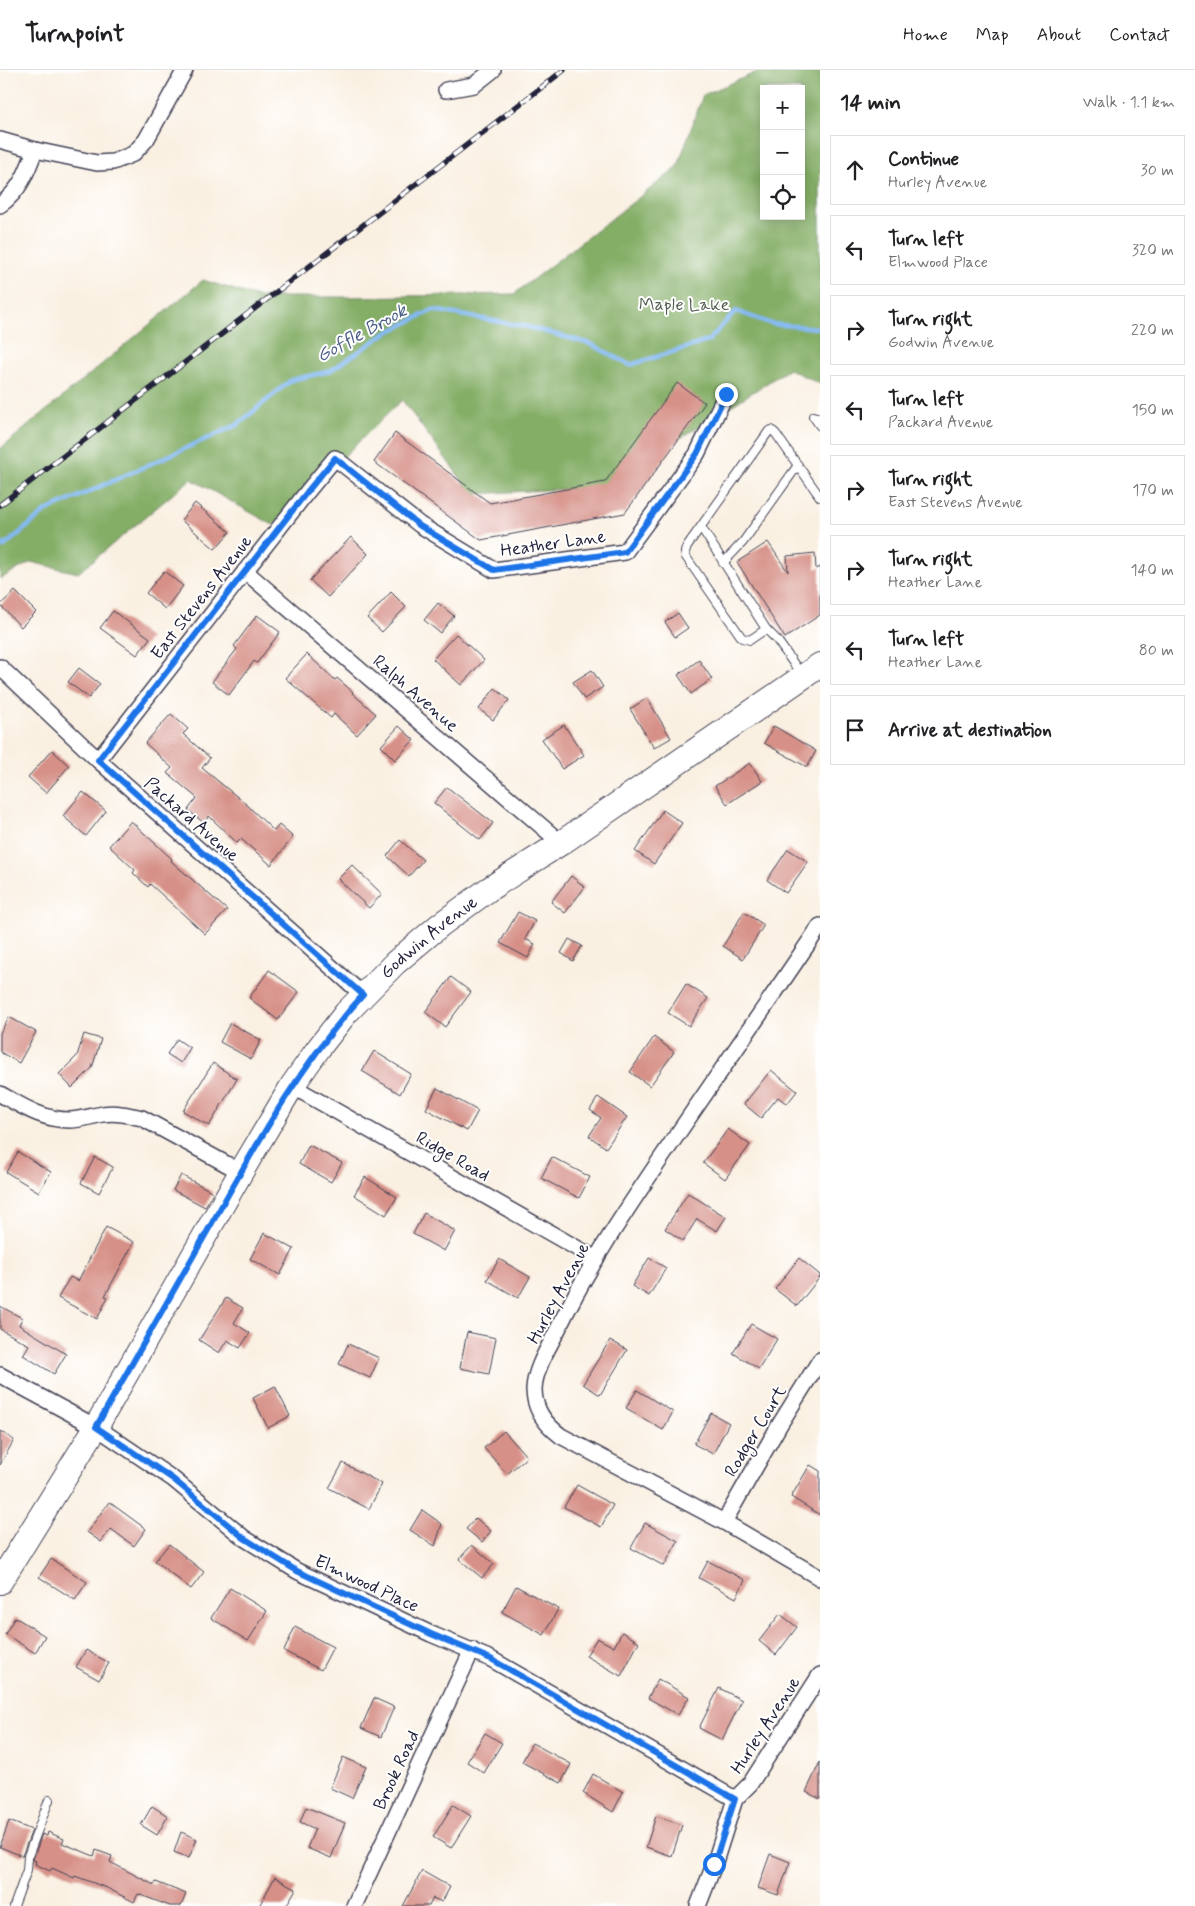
<!DOCTYPE html>
<html lang="en">
<head>
<meta charset="utf-8">
<style>
  body { margin:0; font-family:Mynerve,sans-serif; background:#f2f2f2; color:#202124 }
  .controls { position:absolute; right:15px; top:15px; display:grid; overflow:hidden; border-radius:0px; box-shadow:0 2px 12px #0003 }
  .controls button { width:45px; height:45px; display:grid; place-items:center; padding:0; border:0; border-bottom:1px solid #e0e0e0; background:#fff; color:#202124; font:25px sans-serif }
  .stop { position:absolute; width:15px; height:15px; margin:-11px; border:4px solid #1a73e8; border-radius:50%; background:#fff }
  .stop.end { background:#1a73e8; border-color:#fff; box-shadow:0 1px 5px #0008 }
  .list { margin:0; padding:0; list-style:none }
  h2 { display:flex; justify-content:space-between; align-items:center; height:65px; margin:0; padding:0 20px; font-size:21px }
  h2 small { font-size:16px; font-weight:400; color:#757577 }
  .list li { display:grid; grid-template-columns:32px 1fr auto; gap:15px; align-items:center; box-sizing:border-box; height:70px; margin:0 10px 10px; padding:0 10px; border:1px solid #e0e0e0; border-radius:0px }
  .list b { display:block; font-size:19px; white-space:nowrap }
  .list p { margin:0; font-size:16px; white-space:nowrap; color:#757577 }
  .list em { font-size:16px; font-style:normal; color:#757577 }
  .icon { flex:none; width:28px; height:28px; fill:none; stroke:currentColor; stroke-width:2; stroke-linecap:round; stroke-linejoin:round }
  .map { position:relative; flex:none; width:820px; height:1836px; overflow:hidden }
  header { display:flex; align-items:center; gap:30px; box-sizing:border-box; height:70px; padding:0 25px; background:#fff; border-bottom:1px solid #e0e0e0 }
  header strong { font-size:24px }
  nav { display:flex; gap:28px; margin-inline-start:auto; font-size:18px }
  main { display:flex }
  aside { flex:1; background:#fff }
  .map>svg:first-child { display:block }
  .forest { fill:#84ae66; stroke:#536850; fill-rule:evenodd }
  .lines { fill:none; stroke-linecap:round; stroke-linejoin:round }
  .stream { stroke:#83b9f2; stroke-width:4.5 }
  .building { fill:#d69087 }
  .service-casing { stroke:#424154; stroke-width:10 }
  .minor-casing { stroke:#424154; stroke-width:18 }
  .primary-casing { stroke:#424154; stroke-width:26 }
  .service { stroke:#fff; stroke-width:8 }
  .minor { stroke:#fff; stroke-width:15 }
  .primary { stroke:#fff; stroke-width:24 }
  .rail-casing { stroke:#22223b; stroke-width:5.5 }
  .rail { stroke:#fff; stroke-width:4; stroke-dasharray:11; stroke-linecap:butt }
  .route { stroke:#1a73e8; stroke-width:6 }
  .labels { text-anchor:middle; stroke-width:4; stroke-linejoin:round; paint-order:stroke }
  .park-label { font-size:18px; fill:#505d4f; stroke:#fff }
  .street-label { font-size:18px; fill:#22223b; stroke:#fff }
  .water-label { font-size:19px; font-style:italic; fill:#495e84; stroke:#fff }
</style>
</head>
<body>
<header>
<strong>Turnpoint</strong>
<nav><a>Home</a><a>Map</a><a>About</a><a>Contact</a></nav>
</header>
<main>
<div class="map">
<svg width="820" height="1836" viewBox="0 0 820 1836">
  <rect width="100%" height="100%" fill="#fff"/>
  <filter id="ink" filterUnits="userSpaceOnUse"><feTurbulence type="fractalNoise" baseFrequency=".02" numOctaves="2"/><feDisplacementMap in="SourceGraphic" scale="10" xChannelSelector="R" yChannelSelector="G"/><feConvolveMatrix kernelMatrix="1 2 1 2 8 2 1 2 1" color-interpolation-filters="sRGB"/></filter>
  <filter id="wash" filterUnits="userSpaceOnUse"><feTurbulence type="fractalNoise" baseFrequency=".0096" numOctaves="4" result="noise"/><feDisplacementMap in="SourceGraphic" scale="20" xChannelSelector="R" yChannelSelector="G"/><feGaussianBlur stdDeviation="1.12" result="paint"/><feColorMatrix in="noise" values="0 0 0 0 0 0 0 0 0 0 0 0 0 0 0 0 0 1.4 0 .05"/><feComposite in="paint" operator="in"/></filter>
  <g filter="url(#wash)">
    <rect width="100%" height="100%" fill="#faf0e2"/>
    <!-- forest -->
    <path class="forest" d="M762 0H820V314L789 299 604 417 472 424 402 330 273 455 191 409 78 503 31 492 0 509V379L203 210 257 227H350L514 224 677 98 703 25ZM764 19H801V146H764Z"/>
    <g class="lines">
      <!-- stream -->
      <polyline class="stream" points="0,472 3,477 46,441 237,355 291,310 330,301 386,263 433,240 528,257 591,274 630,295 708,271 736,241 772,254 817,258 820,256"/>
    </g>
    <g id="blocks">
      <!-- building -->
      <g class="building">
        <polygon points="677,313 705,333 625,443 481,470 374,392 395,363 490,433 605,412"/>
        <polygon points="195,433 230,462 215,479 181,450"/>
        <polygon points="351,467 368,484 328,527 310,510"/>
        <polygon points="768,472 788,502 787,486 815,483 816,499 820,497 820,545 785,568 737,492"/>
        <polygon points="164,501 183,516 165,539 146,523"/>
        <polygon points="15,521 36,542 21,557 0,535"/>
        <polygon points="391,522 406,537 382,562 367,548"/>
        <polygon points="438,533 454,546 440,563 424,550"/>
        <polygon points="113,541 150,568 137,585 100,558"/>
        <polygon points="678,543 688,558 675,567 665,552"/>
        <polygon points="257,545 280,562 257,593 254,591 229,625 212,612 237,579 234,576"/>
        <polygon points="456,564 484,590 461,615 433,589"/>
        <polygon points="307,584 335,610 337,608 353,622 352,623 376,644 357,665 334,644 331,648 285,608"/>
        <polygon points="699,590 712,609 691,624 678,605"/>
        <polygon points="79,598 100,614 89,628 68,612"/>
        <polygon points="592,600 603,617 584,629 573,612"/>
        <polygon points="495,618 509,630 493,650 479,639"/>
        <polygon points="647,628 671,668 654,678 630,639"/>
        <polygon points="171,644 188,659 183,664 210,688 202,698 246,734 274,761 279,755 293,767 271,795 241,769 237,773 209,746 204,753 188,740 197,728 167,703 172,698 145,673"/>
        <polygon points="564,655 584,685 562,699 542,669"/>
        <polygon points="399,656 414,670 395,690 381,676"/>
        <polygon points="774,656 816,681 807,697 764,673"/>
        <polygon points="52,680 69,696 46,723 28,707"/>
        <polygon points="750,693 762,711 727,734 715,716"/>
        <polygon points="447,717 493,753 480,770 434,733"/>
        <polygon points="83,722 106,741 86,766 63,746"/>
        <polygon points="663,740 682,753 654,794 635,781"/>
        <polygon points="131,751 172,789 171,791 227,840 205,864 150,814 148,817 133,803 135,800 109,776"/>
        <polygon points="400,770 423,790 409,806 387,786"/>
        <polygon points="788,779 808,792 786,823 767,810"/>
        <polygon points="352,795 382,824 369,838 338,809"/>
        <polygon points="571,806 585,817 565,843 551,832"/>
        <polygon points="518,842 535,851 525,869 535,874 528,888 500,873"/>
        <polygon points="744,842 764,855 743,889 723,876"/>
        <polygon points="569,869 582,876 573,891 561,883"/>
        <polygon points="269,900 299,922 278,950 249,928"/>
        <polygon points="451,907 471,922 445,957 425,942"/>
        <polygon points="686,914 708,928 689,956 668,943"/>
        <polygon points="9,947 36,962 19,993 0,982 0,963"/>
        <polygon points="230,953 261,970 251,989 220,972"/>
        <polygon points="84,964 101,969 92,998 72,1018 59,1004 77,986"/>
        <polygon points="654,967 674,982 650,1016 630,1002"/>
        <polygon points="177,969 190,978 181,993 167,984"/>
        <polygon points="374,981 411,1004 400,1024 362,1001"/>
        <polygon points="213,993 237,1009 209,1056 183,1041"/>
        <polygon points="771,1000 797,1021 787,1034 778,1027 761,1048 744,1034"/>
        <polygon points="437,1018 478,1041 467,1061 426,1039"/>
        <polygon points="598,1027 627,1047 606,1078 589,1066 601,1048 590,1040"/>
        <polygon points="728,1059 750,1075 725,1109 703,1093"/>
        <polygon points="309,1075 342,1093 331,1112 299,1094"/>
        <polygon points="18,1082 51,1102 39,1122 6,1102"/>
        <polygon points="95,1087 113,1097 99,1123 81,1113"/>
        <polygon points="552,1087 590,1107 579,1128 541,1108"/>
        <polygon points="181,1105 213,1122 205,1137 173,1120"/>
        <polygon points="365,1107 397,1127 386,1145 354,1125"/>
        <polygon points="688,1123 726,1147 717,1161 697,1149 683,1171 665,1159"/>
        <polygon points="424,1143 455,1161 444,1181 413,1164"/>
        <polygon points="106,1157 134,1172 105,1226 108,1227 97,1249 58,1228 70,1207 78,1211"/>
        <polygon points="264,1163 294,1179 280,1205 250,1189"/>
        <polygon points="649,1188 666,1198 649,1226 632,1216"/>
        <polygon points="799,1188 820,1205 820,1207 797,1236 775,1219"/>
        <polygon points="499,1189 530,1207 518,1228 487,1210"/>
        <polygon points="226,1228 243,1238 234,1253 250,1263 240,1278 227,1270 219,1283 199,1270"/>
        <polygon points="0,1236 22,1248 19,1255 66,1284 54,1304 23,1285 29,1275 0,1259"/>
        <polygon points="751,1254 777,1269 759,1299 733,1283"/>
        <polygon points="467,1262 496,1268 489,1304 460,1298"/>
        <polygon points="610,1270 627,1280 600,1325 583,1314"/>
        <polygon points="348,1274 379,1288 370,1308 339,1294"/>
        <polygon points="275,1316 290,1346 268,1358 253,1328"/>
        <polygon points="637,1320 673,1342 663,1360 626,1338"/>
        <polygon points="711,1343 729,1353 713,1384 694,1374"/>
        <polygon points="0,1361 14,1370 0,1395"/>
        <polygon points="504,1361 527,1387 507,1404 484,1378"/>
        <polygon points="343,1393 382,1414 369,1439 329,1418"/>
        <polygon points="810,1395 820,1401 820,1445 791,1427"/>
        <polygon points="577,1415 613,1435 601,1457 564,1437"/>
        <polygon points="109,1432 146,1459 134,1476 111,1459 101,1472 87,1462"/>
        <polygon points="422,1440 442,1454 435,1476 410,1460"/>
        <polygon points="476,1448 491,1461 482,1472 466,1459"/>
        <polygon points="645,1453 678,1471 664,1496 631,1478"/>
        <polygon points="169,1474 204,1502 191,1519 155,1491"/>
        <polygon points="472,1475 494,1494 482,1508 459,1489"/>
        <polygon points="51,1489 87,1512 75,1530 39,1507"/>
        <polygon points="708,1491 745,1510 736,1528 699,1508"/>
        <polygon points="516,1516 558,1539 544,1565 502,1542"/>
        <polygon points="230,1518 267,1541 248,1571 211,1548"/>
        <polygon points="780,1544 797,1557 776,1585 759,1571"/>
        <polygon points="15,1547 45,1566 35,1583 5,1564"/>
        <polygon points="295,1557 333,1577 321,1600 284,1581"/>
        <polygon points="622,1562 639,1572 621,1606 586,1586 597,1568 614,1577"/>
        <polygon points="86,1580 109,1593 99,1610 76,1597"/>
        <polygon points="658,1609 689,1627 678,1645 648,1628"/>
        <polygon points="719,1618 742,1630 722,1670 699,1658"/>
        <polygon points="374,1628 394,1637 381,1667 361,1658"/>
        <polygon points="485,1663 502,1673 484,1703 467,1692"/>
        <polygon points="532,1673 571,1694 561,1713 522,1692"/>
        <polygon points="343,1687 366,1697 352,1728 330,1718"/>
        <polygon points="820,1692 820,1729 806,1722"/>
        <polygon points="593,1704 623,1722 613,1742 583,1723"/>
        <polygon points="453,1735 471,1746 451,1778 433,1767"/>
        <polygon points="152,1736 168,1746 157,1765 141,1755"/>
        <polygon points="306,1737 345,1753 331,1788 307,1778 315,1759 300,1752"/>
        <polygon points="656,1746 682,1755 672,1786 646,1777"/>
        <polygon points="9,1751 32,1760 22,1786 0,1777"/>
        <polygon points="48,1762 64,1769 62,1773 94,1786 96,1780 112,1786 110,1792 154,1815 156,1812 186,1824 181,1836 170,1836 138,1824 134,1832 107,1818 75,1806 74,1808 52,1798 50,1801 35,1794 36,1791 33,1790 34,1787 42,1764 47,1766"/>
        <polygon points="181,1762 197,1769 189,1788 174,1782"/>
        <polygon points="770,1784 790,1792 778,1825 758,1818"/>
        <polygon points="422,1801 450,1817 442,1832 433,1828 429,1836 403,1836"/>
        <polygon points="275,1807 296,1819 286,1836 259,1836"/>
      </g>
    </g>
  </g>
  <g filter="url(#ink)">
    <use href="#blocks" fill-opacity="0" stroke="#424154" stroke-width="1"/>
    <g class="lines">
      <defs>
        <g id="service">
          <polyline points="820,348 813,346 820,356"/>
          <polyline points="701,457 766,559 777,570 801,604"/>
          <polyline points="723,493 743,472 798,395"/>
          <polyline points="766,559 750,570 742,568 686,487 685,482 687,476 769,361 772,360 776,364 820,427"/>
          <polyline points="14,1836 27,1800 28,1786 49,1730"/>
        </g>
        <g id="minor">
          <polyline points="446,20 474,15 493,0"/>
          <polyline points="0,70 35,80 97,93 113,92 133,84 146,70 185,0"/>
          <path d="M0 135C20 121 27 102 35 80"/>
          <polyline points="245,501 561,773"/>
          <polyline points="0,597 98,690 363,925"/>
          <polyline points="98,690 307,422 335,388 420,455 494,500 625,482 697,384 726,324"/>
          <path d="M820 856C774 924 727 992 681 1059 637 1124 592 1188 558 1259 549 1277 535 1298 534 1319 534 1340 545 1354 561 1366L724 1452 820 1508"/>
          <polyline points="292,1016 596,1189"/>
          <path d="M0 1024C22 1036 43 1050 69 1050 80 1050 92 1046 103 1044 116 1042 129 1045 142 1048L241 1102"/>
          <polyline points="0,1305 96,1357 173,1409 244,1468 297,1501 431,1564 491,1589 735,1729"/>
          <polyline points="724,1452 780,1354 820,1290"/>
          <polyline points="354,1836 472,1580"/>
          <polyline points="698,1836 714,1795 735,1729 750,1714 820,1605"/>
        </g>
        <g id="primary">
          <path id="s1" d="M0 1512 96 1357 241 1102 292 1016 318 979 346 943 395 893 440 855 489 819 561 773 820 595"/>
        </g>
      </defs>
      <!-- service casing -->
      <use href="#service" class="service-casing"/>
      <!-- minor casing -->
      <use href="#minor" class="minor-casing"/>
      <!-- primary casing -->
      <use href="#primary" class="primary-casing"/>
      <!-- service -->
      <use href="#service" class="service"/>
      <!-- minor -->
      <use href="#minor" class="minor"/>
      <!-- primary -->
      <use href="#primary" class="primary"/>
      <defs>
        <polyline id="rail" points="0,435 564,0"/>
      </defs>
      <!-- rail casing -->
      <use href="#rail" class="rail-casing"/>
      <!-- rail -->
      <use href="#rail" class="rail"/>
    </g>
  </g>
  <g class="lines" filter="url(#ink)">
    <!-- route -->
    <path class="route" d="M714 1794 735 1729 491 1589 431 1564 297 1501 244 1468 173 1409 96 1357C136 1287 176 1216 216 1146 260 1068 303 991 363 925L98 690 307 422 335 388 420 456 494 500 625 482 697 384 726 324"/>
  </g>
  <g class="labels">
    <!-- park labels -->
    <g class="park-label">
      <text x="684" y="240">Maple Lake</text>
    </g>
    <!-- street labels -->
    <g class="street-label">
      <text transform="translate(553 473) rotate(-8)" y="6">Heather Lane</text>
      <text transform="translate(201 527) rotate(-52)" y="6">East Stevens Avenue</text>
      <text transform="translate(416 623) rotate(41)" y="6">Ralph Avenue</text>
      <text transform="translate(192 749) rotate(41)" y="6">Packard Avenue</text>
      <text dy="6" stroke="none"><textPath href="#s1" startOffset="779">Godwin Avenue</textPath></text>
      <text transform="translate(453 1086) rotate(30)" y="6">Ridge Road</text>
      <text transform="translate(558 1223) rotate(-62)" y="6">Hurley Avenue</text>
      <text transform="translate(755 1361) rotate(-59)" y="6">Rodger Court</text>
      <text transform="translate(367 1513) rotate(25)" y="6">Elmwood Place</text>
      <text transform="translate(765 1655) rotate(-57)" y="6">Hurley Avenue</text>
      <text transform="translate(396 1700) rotate(-65)" y="6">Brook Road</text>
    </g>
    <!-- water labels -->
    <g class="water-label">
      <text transform="translate(361 262) rotate(-29)" y="7">Goffle Brook</text>
    </g>
  </g>
</svg>
<div class="controls">
<button>+</button>
<button>−</button>
<button><svg class="icon" aria-label="locate" viewBox="0 0 24 24"><circle cx="12" cy="12" r="6"/><path d="M12 2v4M12 18v4M2 12h4M18 12h4"/></svg></button>
</div>
<div class="stop" style="left:714px;top:1794px"></div>
<div class="stop end" style="left:726px;top:324px"></div>
</div>
<aside>
<h2>14 min<small>Walk · 1.1 km</small></h2>
<ul class="list">
<li><svg class="icon" aria-label="ahead" viewBox="0 0 24 24"><path d="M12 20V5M6 11l6-6 6 6"/></svg><div><b>Continue</b><p>Hurley Avenue</p></div><em>30 m</em></li>
<li><svg class="icon" aria-label="left" viewBox="0 0 24 24"><path d="M17 20v-9H6M10 6l-5 5 5 5"/></svg><div><b>Turn left</b><p>Elmwood Place</p></div><em>320 m</em></li>
<li><svg class="icon" aria-label="right" viewBox="0 0 24 24"><path d="M7 20v-9h11M14 6l5 5-5 5"/></svg><div><b>Turn right</b><p>Godwin Avenue</p></div><em>220 m</em></li>
<li><svg class="icon" aria-label="left" viewBox="0 0 24 24"><path d="M17 20v-9H6M10 6l-5 5 5 5"/></svg><div><b>Turn left</b><p>Packard Avenue</p></div><em>150 m</em></li>
<li><svg class="icon" aria-label="right" viewBox="0 0 24 24"><path d="M7 20v-9h11M14 6l5 5-5 5"/></svg><div><b>Turn right</b><p>East Stevens Avenue</p></div><em>170 m</em></li>
<li><svg class="icon" aria-label="right" viewBox="0 0 24 24"><path d="M7 20v-9h11M14 6l5 5-5 5"/></svg><div><b>Turn right</b><p>Heather Lane</p></div><em>140 m</em></li>
<li><svg class="icon" aria-label="left" viewBox="0 0 24 24"><path d="M17 20v-9H6M10 6l-5 5 5 5"/></svg><div><b>Turn left</b><p>Heather Lane</p></div><em>80 m</em></li>
<li><svg class="icon" aria-label="arrive" viewBox="0 0 24 24"><path d="M6 21V4h12l-3 4 3 4H6"/></svg><div><b>Arrive at destination</b></div></li>
</ul>
</aside>
</main>
</body>
</html>
